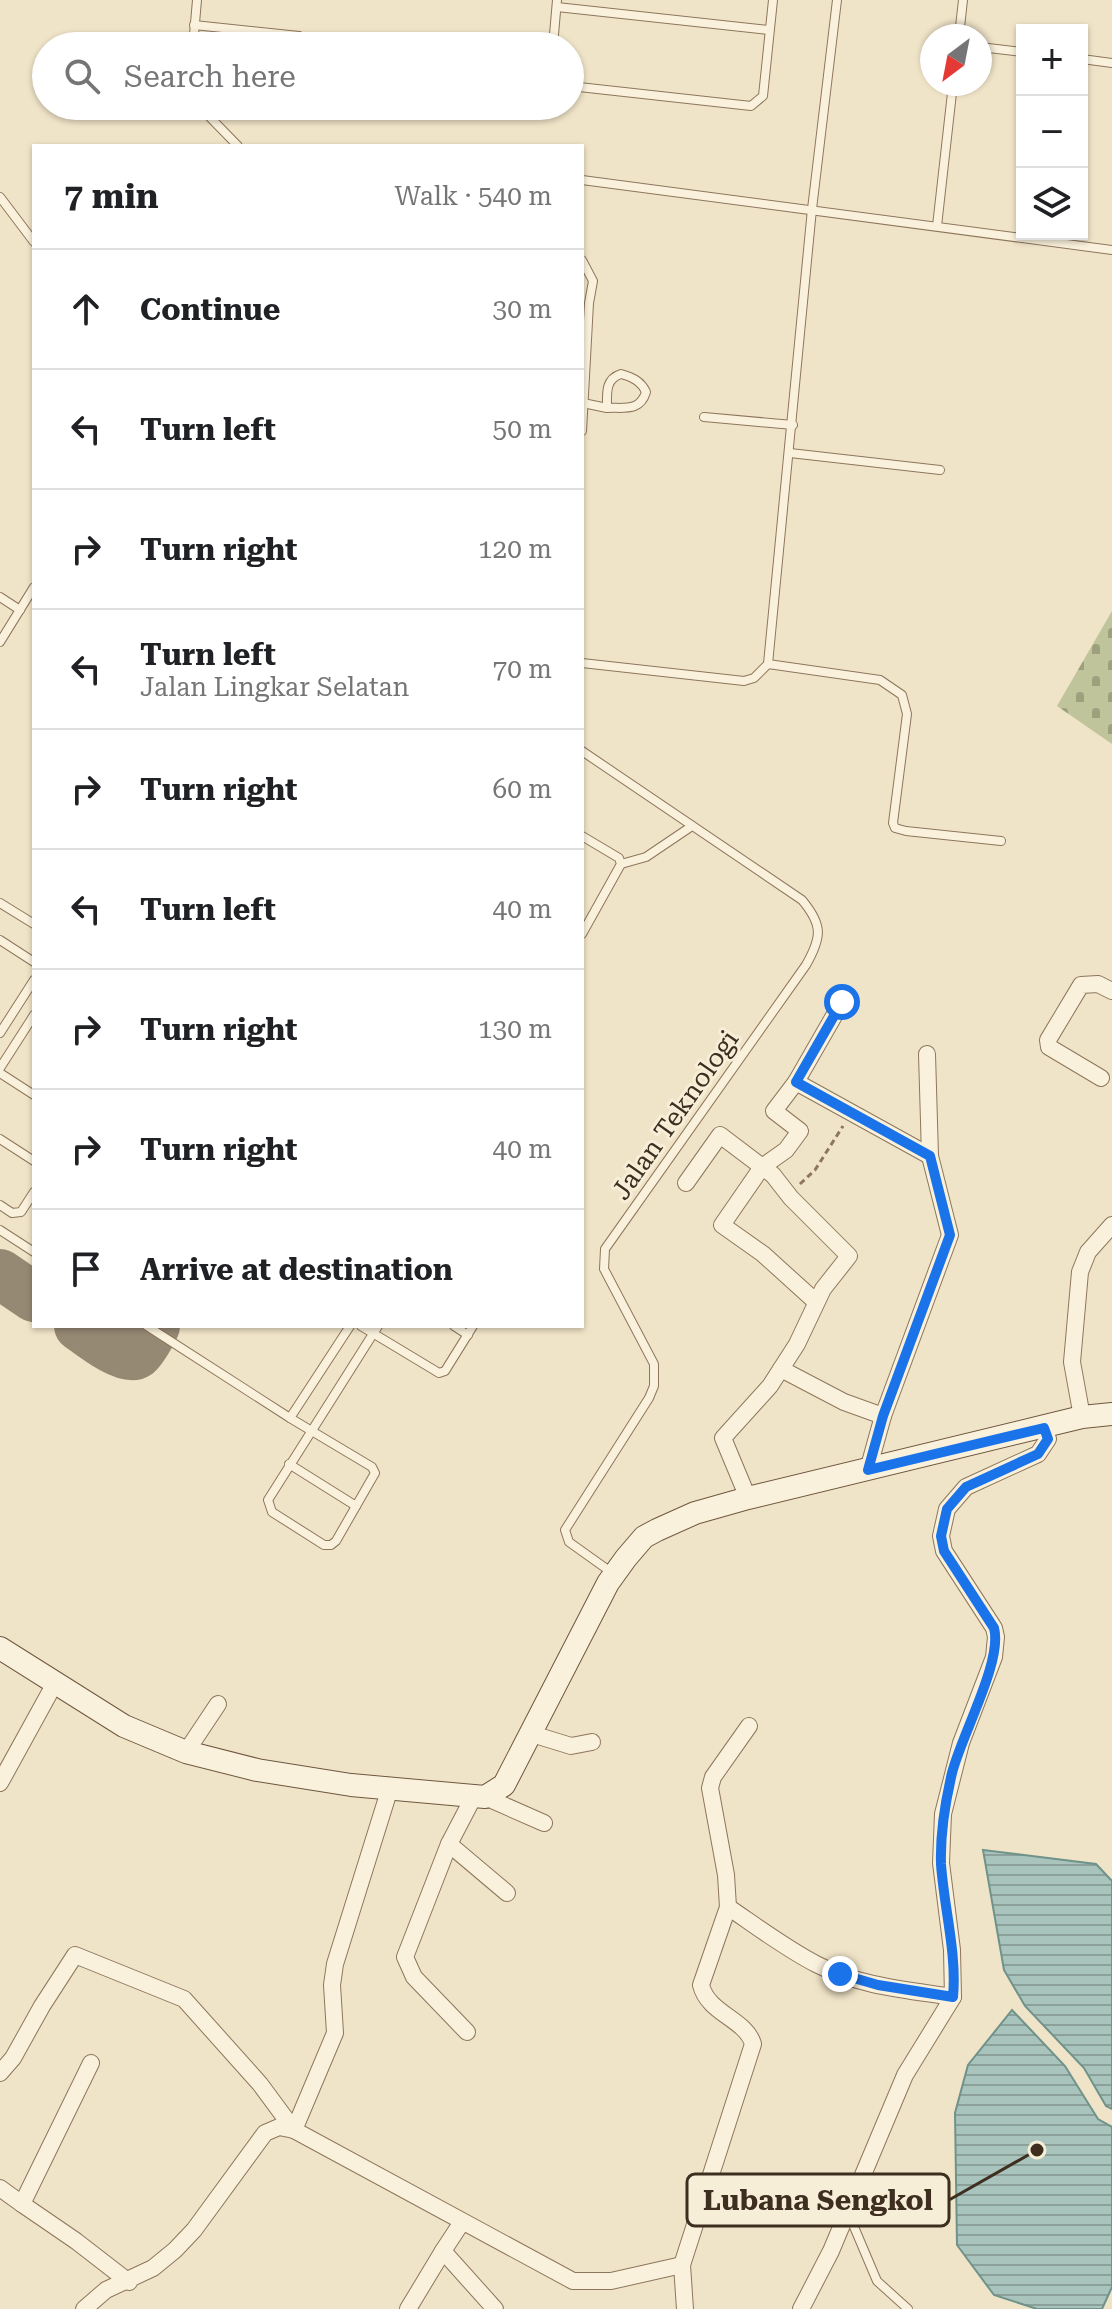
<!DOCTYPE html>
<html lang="en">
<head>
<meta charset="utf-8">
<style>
  body { margin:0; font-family:"Roboto Serif",serif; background:#f6f6f6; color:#202124 }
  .controls { position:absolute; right:24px; top:24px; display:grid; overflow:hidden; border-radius:0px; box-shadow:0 2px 6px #0004 }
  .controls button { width:72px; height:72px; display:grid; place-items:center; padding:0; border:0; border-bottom:2px solid #e0e0e0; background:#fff; color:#202124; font:40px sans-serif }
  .compass { position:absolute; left:920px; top:24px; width:72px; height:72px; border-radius:50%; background:#fff; box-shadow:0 2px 6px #0004; rotate:212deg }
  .stop { position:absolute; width:24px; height:24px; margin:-18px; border:6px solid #1a73e8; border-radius:50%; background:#fff }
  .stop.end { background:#1a73e8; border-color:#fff; box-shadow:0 2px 8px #0008 }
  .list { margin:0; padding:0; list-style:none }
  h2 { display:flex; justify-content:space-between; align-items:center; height:104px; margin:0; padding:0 32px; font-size:34px }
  h2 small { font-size:26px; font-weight:400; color:#757577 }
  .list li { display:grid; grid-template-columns:52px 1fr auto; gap:24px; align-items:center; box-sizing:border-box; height:120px; padding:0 32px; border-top:2px solid #e0e0e0 }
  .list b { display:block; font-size:30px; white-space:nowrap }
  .list p { margin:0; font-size:26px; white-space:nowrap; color:#757577 }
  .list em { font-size:26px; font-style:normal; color:#757577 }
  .icon { flex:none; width:44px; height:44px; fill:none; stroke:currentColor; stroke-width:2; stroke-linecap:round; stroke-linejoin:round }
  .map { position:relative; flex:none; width:1112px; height:2309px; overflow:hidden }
  .search { position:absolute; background:#fff; box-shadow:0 2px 6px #0004; left:32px; top:32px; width:552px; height:88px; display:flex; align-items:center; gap:20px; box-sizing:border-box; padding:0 28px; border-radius:44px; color:#757577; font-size:30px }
  .panel { position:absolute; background:#fff; box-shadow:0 2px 6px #0004; left:32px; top:144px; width:552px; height:1184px; border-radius:0px }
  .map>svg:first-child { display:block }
  .cemetery { fill:url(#cemetery-stones) }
  .water { fill:url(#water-rules); stroke:#6f938a; stroke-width:2 }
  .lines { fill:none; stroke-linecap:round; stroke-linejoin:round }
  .taxiway { stroke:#968974; stroke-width:50 }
  .service-casing { stroke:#8d765c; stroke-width:10 }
  .minor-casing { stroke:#8d765c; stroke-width:18 }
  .secondary-casing { stroke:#6f573f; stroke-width:24 }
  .path { stroke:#8d765c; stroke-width:3; stroke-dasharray:6 4; stroke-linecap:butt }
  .service { stroke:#faf1dc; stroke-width:8 }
  .minor { stroke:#faf1dc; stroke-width:16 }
  .secondary { stroke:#faf1dc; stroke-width:22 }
  .route { stroke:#1a73e8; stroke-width:10 }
  .labels { text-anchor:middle; stroke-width:6; stroke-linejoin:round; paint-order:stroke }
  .street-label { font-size:26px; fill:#3d2e20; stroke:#f7eed8 }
  .leader { fill:none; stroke:#3d2e20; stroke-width:3 }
  .callout-dot { fill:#3d2e20; stroke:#f7eed8; stroke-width:3 }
  .callout { fill:#f7eed8; stroke:#3d2e20; stroke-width:3 }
  .callout-label { font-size:28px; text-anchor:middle; font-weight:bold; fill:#3d2e20 }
</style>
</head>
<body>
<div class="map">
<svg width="1112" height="2309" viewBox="0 0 1112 2309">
  <defs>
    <pattern id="cemetery-stones" width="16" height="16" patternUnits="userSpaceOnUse" patternTransform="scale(2)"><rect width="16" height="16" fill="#bfc49a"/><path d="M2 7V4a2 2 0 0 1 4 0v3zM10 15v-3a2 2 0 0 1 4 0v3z" fill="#9ca07d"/></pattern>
    <pattern id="water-rules" width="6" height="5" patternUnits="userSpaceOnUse" patternTransform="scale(2)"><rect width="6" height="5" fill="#a9c4bc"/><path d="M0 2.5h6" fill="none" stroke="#8ba098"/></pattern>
  </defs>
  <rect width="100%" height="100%" fill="#f0e4c8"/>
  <!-- cemetery -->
  <polygon class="cemetery" points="1112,611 1112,744 1057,706"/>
  <!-- water -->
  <g class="water">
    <polygon points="983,1850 1096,1864 1112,1881 1112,2109 1106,2106 1084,2068 1025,2006 1004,1970"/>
    <polygon points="1012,2010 1065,2066 1098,2119 1112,2127 1112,2287 1102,2309 1037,2309 994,2295 957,2245 955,2113 968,2065"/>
  </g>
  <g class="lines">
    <!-- taxiway -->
    <g class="taxiway">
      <polyline points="0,1274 34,1297"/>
      <path d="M79 1326C89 1333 125 1362 137 1354 144 1348 151 1334 155 1326"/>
    </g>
    <defs>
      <g id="service">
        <polyline points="557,7 769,30"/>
        <polyline points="194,25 299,36 305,40 305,46"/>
        <polyline points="959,36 963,0"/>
        <polyline points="193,46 197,0"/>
        <polyline points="553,46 557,0"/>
        <polyline points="980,47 1022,52"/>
        <polyline points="1082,59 1112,63"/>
        <polyline points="570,86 751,106 763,96 773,0"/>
        <polyline points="199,106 238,146"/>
        <polyline points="582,180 1112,250"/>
        <polyline points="0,197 34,242"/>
        <polyline points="937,226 953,84"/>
        <polyline points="582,260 593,281 589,303 582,431"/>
        <path d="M621 374C632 377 641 381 646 392 640 412 624 407 607 408 607 393 605 379 621 374Z"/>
        <polyline points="583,403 607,408"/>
        <polyline points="704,417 793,425"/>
        <polyline points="790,453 940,470"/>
        <polyline points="0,597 20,610"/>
        <polyline points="0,642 34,587"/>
        <polyline points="582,663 744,681 754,678 768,664 880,680 902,695 907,714 893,823 895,828 906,831 1001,841"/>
        <polyline points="768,664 812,209 837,0"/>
        <path d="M582 751 802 900C823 925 822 937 806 965L605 1249 604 1269 654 1364V1386L649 1398 565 1530 569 1542 611 1572"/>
        <polyline points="582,836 619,858 621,864 582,934"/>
        <polyline points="621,864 646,857 692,826"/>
        <polyline points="0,903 34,924"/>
        <polyline points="0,940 34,962"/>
        <polyline points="0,1033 34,980"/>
        <polyline points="0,1068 34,1015"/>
        <polyline points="0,1073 34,1095"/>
        <polyline points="0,1139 34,1161"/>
        <polyline points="0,1205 12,1213 21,1212 34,1192"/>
        <polyline points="0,1230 34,1252"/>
        <polyline points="147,1326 290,1418 372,1467 375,1473 336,1541 331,1545 324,1545 272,1512 268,1500 378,1326"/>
        <polyline points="361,1326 439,1373 445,1371 473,1326"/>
        <polyline points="454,1326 468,1335"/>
        <polyline points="290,1418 350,1326"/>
        <polyline points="289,1464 356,1506"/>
        <polyline points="849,2215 877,2281 908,2309"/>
      </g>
      <g id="minor">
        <polyline points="1101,1078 1049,1047 1048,1040 1081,985 1098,984 1112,991"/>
        <polyline points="796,1082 842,1002"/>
        <polyline points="686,1183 720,1135 773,1175 791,1198 849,1256 823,1289 797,1344 770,1386 723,1438 748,1498"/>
        <polyline points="815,1301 763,1254 722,1225 762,1167 786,1150 800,1131 774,1111 796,1082 930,1156"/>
        <polyline points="781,1369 844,1402 883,1416 868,1470"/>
        <polyline points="883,1416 950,1235 930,1156 927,1054"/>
        <polyline points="1082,1417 1072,1362 1080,1272 1088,1252 1112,1225"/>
        <polyline points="532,1734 571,1746 592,1742"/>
        <polyline points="186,1752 218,1704"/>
        <polyline points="0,1783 55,1683"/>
        <polyline points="485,1797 544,1823"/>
        <polyline points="449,1844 507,1893"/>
        <path d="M728 1907C756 1926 785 1948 816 1964 858 1986 907 1990 953 1997"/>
        <polyline points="467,2032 414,1977 405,1957 449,1844 473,1798"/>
        <polyline points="91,2063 22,2204 76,2241 129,2282"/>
        <polyline points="0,2073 13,2058 42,2006 75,1955 184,1999 260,2084 294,2130"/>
        <polyline points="294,2130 335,2033 332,1985 335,1964 390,1788"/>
        <polyline points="0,2188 22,2204"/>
        <polyline points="462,2222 443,2251 495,2309"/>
        <polyline points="84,2309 106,2290 153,2268 175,2250 194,2230 265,2133 279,2127 294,2130 573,2281 611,2281 682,2265"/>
        <polyline points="408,2309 443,2251"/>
        <path d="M685 2309 682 2265 753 2044C746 2019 708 2014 701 1985L728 1907 726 1875 710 1788 713 1777 749 1726"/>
        <polyline points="801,2309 831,2251 905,2075 953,1997 952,1950 941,1863 943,1814 961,1743 994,1657 996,1637 994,1628 944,1551 941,1536 947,1509 966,1487 1038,1454 1048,1439 1044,1428"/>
      </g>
      <polyline id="secondary" points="0,1648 124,1726 186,1752 257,1770 351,1785 485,1797 504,1785 608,1583 626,1558 644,1537 657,1530 695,1513 748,1498 1082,1417 1112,1414"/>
    </defs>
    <!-- service casing -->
    <use href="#service" class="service-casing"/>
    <!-- minor casing -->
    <use href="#minor" class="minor-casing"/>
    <!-- secondary casing -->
    <use href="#secondary" class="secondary-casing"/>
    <!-- path -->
    <polyline class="path" points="800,1184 815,1170 843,1126"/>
    <!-- service -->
    <use href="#service" class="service"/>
    <!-- minor -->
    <use href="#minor" class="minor"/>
    <!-- secondary -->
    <use href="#secondary" class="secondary"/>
  </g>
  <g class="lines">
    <!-- route -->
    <path class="route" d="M840 1974 878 1985 953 1997C957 1953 944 1908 941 1864 940 1833 945 1803 952 1773 961 1736 1003 1661 994 1628L944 1551 941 1536 947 1509 966 1487 1038 1454 1048 1439 1044 1428 868 1470 883 1416 950 1235 930 1156 796 1082 842 1002"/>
  </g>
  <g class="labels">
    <!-- street labels -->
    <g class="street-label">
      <text transform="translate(675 1115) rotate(-55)" y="9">Jalan Teknologi</text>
    </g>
  </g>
  <!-- callouts -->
  <path class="leader" d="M1037 2150L949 2200"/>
  <circle class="callout-dot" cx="1037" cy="2150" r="8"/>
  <rect class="callout" x="687" y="2174" width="262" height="52" rx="8"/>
  <g class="callout-label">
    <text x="818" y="2210">Lubana Sengkol</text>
  </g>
</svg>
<div class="controls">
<button>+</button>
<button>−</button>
<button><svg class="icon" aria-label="layers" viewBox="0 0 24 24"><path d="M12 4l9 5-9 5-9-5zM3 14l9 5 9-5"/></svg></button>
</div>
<svg class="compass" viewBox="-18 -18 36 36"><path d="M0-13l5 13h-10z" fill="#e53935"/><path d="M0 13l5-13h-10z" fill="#757577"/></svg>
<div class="stop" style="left:842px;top:1002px"></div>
<div class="stop end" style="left:840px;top:1974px"></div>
<div class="search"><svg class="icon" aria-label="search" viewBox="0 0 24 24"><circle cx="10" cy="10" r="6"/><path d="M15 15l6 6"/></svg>Search here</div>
<section class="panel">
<h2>7 min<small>Walk · 540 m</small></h2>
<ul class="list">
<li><svg class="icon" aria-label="ahead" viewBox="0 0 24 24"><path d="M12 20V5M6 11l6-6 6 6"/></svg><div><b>Continue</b></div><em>30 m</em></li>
<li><svg class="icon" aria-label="left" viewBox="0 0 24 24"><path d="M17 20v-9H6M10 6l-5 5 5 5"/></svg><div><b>Turn left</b></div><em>50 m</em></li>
<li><svg class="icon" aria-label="right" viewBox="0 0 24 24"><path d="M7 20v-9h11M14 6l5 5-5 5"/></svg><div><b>Turn right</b></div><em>120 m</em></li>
<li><svg class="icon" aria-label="left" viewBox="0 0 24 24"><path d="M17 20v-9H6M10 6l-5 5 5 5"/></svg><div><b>Turn left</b><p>Jalan Lingkar Selatan</p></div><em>70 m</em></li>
<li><svg class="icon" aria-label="right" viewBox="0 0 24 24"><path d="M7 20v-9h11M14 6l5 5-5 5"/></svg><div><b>Turn right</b></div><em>60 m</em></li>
<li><svg class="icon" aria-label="left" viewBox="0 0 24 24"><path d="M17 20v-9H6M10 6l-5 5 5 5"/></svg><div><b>Turn left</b></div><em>40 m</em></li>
<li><svg class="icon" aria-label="right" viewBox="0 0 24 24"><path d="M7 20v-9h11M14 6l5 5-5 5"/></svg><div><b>Turn right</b></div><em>130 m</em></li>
<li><svg class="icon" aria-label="right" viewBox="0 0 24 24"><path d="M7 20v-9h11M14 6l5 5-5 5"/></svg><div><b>Turn right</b></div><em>40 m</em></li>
<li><svg class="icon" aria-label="arrive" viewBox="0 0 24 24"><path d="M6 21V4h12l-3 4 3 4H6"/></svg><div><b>Arrive at destination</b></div></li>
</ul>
</section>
</div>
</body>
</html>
